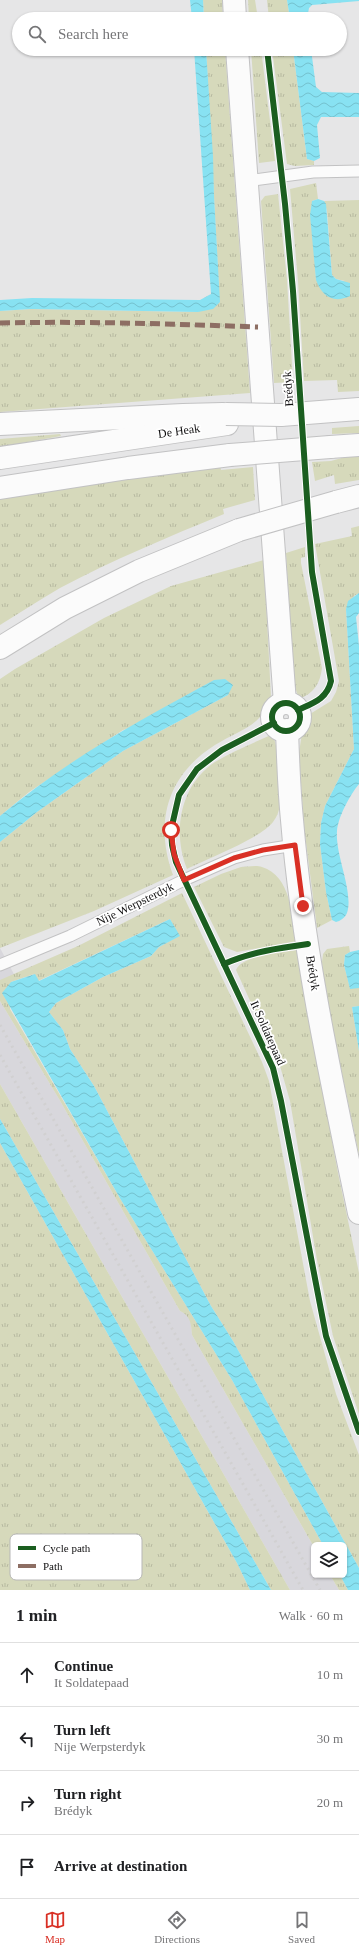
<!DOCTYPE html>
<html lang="en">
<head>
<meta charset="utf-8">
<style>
  body { margin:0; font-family:"Times New Roman",serif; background:#f6f6f6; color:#202124 }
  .controls { position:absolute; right:12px; bottom:12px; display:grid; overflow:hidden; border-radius:6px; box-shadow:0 1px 3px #0004 }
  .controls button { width:36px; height:36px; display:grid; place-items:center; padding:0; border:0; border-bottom:1px solid #e0e0e0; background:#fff; color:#202124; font:20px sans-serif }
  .stop { position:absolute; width:12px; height:12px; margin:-9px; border:3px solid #d93025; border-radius:50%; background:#fff }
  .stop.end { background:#d93025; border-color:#fff; box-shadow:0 1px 4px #0008 }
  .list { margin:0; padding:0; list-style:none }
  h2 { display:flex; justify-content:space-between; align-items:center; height:52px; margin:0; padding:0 16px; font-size:17px }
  h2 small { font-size:13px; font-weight:400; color:#757577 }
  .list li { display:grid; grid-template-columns:26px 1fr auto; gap:12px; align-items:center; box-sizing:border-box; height:64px; padding:0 16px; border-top:1px solid #e0e0e0 }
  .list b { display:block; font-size:15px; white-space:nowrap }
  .list p { margin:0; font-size:13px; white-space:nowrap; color:#757577 }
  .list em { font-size:13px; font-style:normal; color:#757577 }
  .icon { flex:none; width:22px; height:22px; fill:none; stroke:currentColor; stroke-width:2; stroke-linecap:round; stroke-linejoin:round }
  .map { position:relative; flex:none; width:359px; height:1590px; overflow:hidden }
  .search { position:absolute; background:#fff; box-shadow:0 1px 3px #0004; left:12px; right:12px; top:12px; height:44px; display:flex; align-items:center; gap:10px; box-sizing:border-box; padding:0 14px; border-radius:22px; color:#757577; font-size:15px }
  .sheet { height:308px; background:#fff }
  nav { display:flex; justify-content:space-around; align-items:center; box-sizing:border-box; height:56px; border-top:1px solid #e0e0e0; background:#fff; font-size:11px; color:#757577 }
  nav a { display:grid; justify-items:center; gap:2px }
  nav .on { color:#d93025 }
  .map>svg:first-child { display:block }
  .built { fill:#d8d7dc }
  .grass { fill:url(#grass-tufts) }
  .water { fill:url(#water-waves) }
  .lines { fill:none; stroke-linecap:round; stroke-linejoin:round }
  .lane-casing { stroke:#c2c2c3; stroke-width:13 }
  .secondary-casing { stroke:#c2c2c3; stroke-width:24 }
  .highway-casing { stroke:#c2c2c3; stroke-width:24 }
  .lane { stroke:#fbfbfb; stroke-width:11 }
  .secondary { stroke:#fbfbfb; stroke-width:22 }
  .highway { stroke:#fbfbfb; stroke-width:22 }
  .rail { stroke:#d1d0d1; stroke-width:3; stroke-dasharray:2 4; stroke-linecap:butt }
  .highway-bridge-casing { stroke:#c2c2c3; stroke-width:24; stroke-linecap:butt }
  .highway-bridge { stroke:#fbfbfb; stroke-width:22 }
  .quiet { stroke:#8d6e63; stroke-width:5; stroke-dasharray:10 5; stroke-linecap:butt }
  .cycleway-casing { stroke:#fff; stroke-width:8 }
  .cycleway { stroke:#1b5e20; stroke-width:6 }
  .route { stroke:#d93025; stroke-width:5 }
  .labels { text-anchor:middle; stroke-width:3.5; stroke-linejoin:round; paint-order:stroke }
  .street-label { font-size:12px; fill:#100f10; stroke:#fff }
  .key { fill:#fff; stroke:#b7b7b7; stroke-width:1 }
  .key-label { font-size:11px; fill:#100f10 }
</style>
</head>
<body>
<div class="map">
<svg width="359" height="1590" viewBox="0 0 359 1590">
  <defs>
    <pattern id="grass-tufts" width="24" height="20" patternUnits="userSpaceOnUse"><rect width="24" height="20" fill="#d6d9bb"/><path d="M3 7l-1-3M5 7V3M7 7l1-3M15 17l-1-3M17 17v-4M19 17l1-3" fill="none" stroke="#b7b9a0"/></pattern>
    <pattern id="water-waves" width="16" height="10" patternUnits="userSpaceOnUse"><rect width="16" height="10" fill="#88e2f2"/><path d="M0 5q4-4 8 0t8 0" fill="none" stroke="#74c1ce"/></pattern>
  </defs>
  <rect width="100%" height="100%" fill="#e6e6e7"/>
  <!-- built -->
  <g class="built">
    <polygon points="0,948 15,976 0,981"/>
    <polygon points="0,1001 59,1099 180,1311 186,1314 191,1321 192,1335 314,1547 314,1575 330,1575 339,1590 290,1590 0,1084"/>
  </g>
  <!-- grass -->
  <g class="grass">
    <polygon points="203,0 222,0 223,19 204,19"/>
    <polygon points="248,0 255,0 258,19 249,19"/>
    <polygon points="267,0 287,0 290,19 269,19"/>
    <polygon points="206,49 225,49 250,393 0,412 0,311 31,309 198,312 219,290"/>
    <polygon points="251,49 261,49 275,161 259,163"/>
    <polygon points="272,49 293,49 307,159 314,161 314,165 295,166 287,164"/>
    <polygon points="316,183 318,199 312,201 316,280 345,281 336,279 332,275 327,211 324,201 359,200 359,391 338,392 337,380 304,381 298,281 290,189"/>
    <polygon points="278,194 287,280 293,382 274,383 261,201 265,196"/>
    <polygon points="359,426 359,433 332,434 332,428"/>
    <polygon points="60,434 61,436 0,447 0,439"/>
    <polygon points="359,453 359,480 335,484 334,475 315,481 312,462 331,461"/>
    <path d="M220 465 221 470 253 467 255 500 223 509 224 514C168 537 113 560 60 588 39 600 20 613 0 625V495Z"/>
    <polygon points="359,526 359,593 354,596 346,609 354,749 325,806 321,823 320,844 326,892 332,920 317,928 304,827 299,753 303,726 310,714 331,701 336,692 339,681 315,544 352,536 351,528"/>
    <path d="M305 547V557L301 558V563L322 668C320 684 314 693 299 699L294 684 286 553Z"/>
    <path d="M264 560 271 698C261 727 239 730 215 745 167 775 154 823 173 875L94 911 0 948V842L37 812 123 751 228 695 123 730 29 792 0 816V679L15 669 104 618 171 586Z"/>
    <path d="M273 734 277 750 280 805C279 811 277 817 273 822 261 838 207 859 187 869 172 832 180 785 215 762 233 751 254 743 273 734Z"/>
    <path d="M241 867C247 867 256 865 262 867 291 876 292 916 297 941L237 952 224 947 194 887 221 874Z"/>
    <path d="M182 893 262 1062 269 1081 310 1301 336 1394 359 1455V1568L233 1341 211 1306 94 1086 70 1049 63 1030 49 1012 56 1003 103 977 151 956 159 947 179 936 170 919 38 981 34 974 11 982 10 1009 121 1200 232 1380 323 1545H314V1547L192 1335C191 1324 191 1316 180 1311L59 1099 0 1001V980L78 946Z"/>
    <polygon points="349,946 350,952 345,955 344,965 350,988 359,988 359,1006 352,1007 359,1051 359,1155 325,991 322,962 323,954 327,949"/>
    <path d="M297 950 338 1173 359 1273V1414L333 1336 317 1260 290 1101 280 1066 236 970C241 955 282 953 297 950Z"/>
    <polygon points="0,1084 290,1590 271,1590 3,1124 0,1119"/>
    <polygon points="0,1143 237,1563 250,1590 0,1590"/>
    <polygon points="330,1575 340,1575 348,1590 339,1590"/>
  </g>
  <!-- water -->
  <g class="water">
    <polygon points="190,0 203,0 204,19 192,19"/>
    <polygon points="287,0 359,0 359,1 312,5 309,8 307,19 290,19"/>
    <polygon points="194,49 206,49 213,156 214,196 220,302 213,309 198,312 31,309 0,311 0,300 32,298 200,300 211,294"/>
    <polygon points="293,49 311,49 316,87 322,92 359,93 359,117 321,117 317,125 320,158 314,161 307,159"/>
    <path d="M318 199 324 201 326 204 332 275 336 279 350 283V296C333 304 322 296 316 280L310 215 312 201Z"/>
    <path d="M359 593V613L356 617 359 646V784C350 795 338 817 337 831 335 855 354 892 347 913 345 918 340 921 336 922L332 920 326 892 320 844 321 823 325 806 354 749 346 609 348 601Z"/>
    <path d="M225 679 233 685 228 695 123 751 37 812 0 842V816C65 761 140 720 214 680Z"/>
    <polygon points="170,919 180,936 159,947 151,956 103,977 56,1003 49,1012 63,1030 70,1049 94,1086 211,1306 233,1341 359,1568 359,1590 348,1590 340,1575 344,1575 344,1545 323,1545 232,1380 121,1200 2,993 11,982 35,974 39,981"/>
    <polygon points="359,950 359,988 350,989 344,965 345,955 350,952"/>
    <polygon points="359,1006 359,1051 352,1007"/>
    <polygon points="0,1119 3,1124 271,1590 250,1590 237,1563 0,1143"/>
  </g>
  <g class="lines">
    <defs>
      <g id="lane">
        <polyline points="247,181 313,172 359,171"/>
        <polyline points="0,965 70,936 184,880 234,858 263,850 295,845"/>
      </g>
      <g id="secondary">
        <polyline points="234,0 235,19"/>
        <polyline points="237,49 285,703"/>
        <circle cx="286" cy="717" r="14"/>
        <path d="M287 730C288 760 289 790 292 820 303 952 332 1084 359 1213"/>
      </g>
      <g id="highway">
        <polyline points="281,415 359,409"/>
        <polyline points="0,424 183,415 223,414"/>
        <polyline points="330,447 359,445"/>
        <polyline points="0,458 227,424"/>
        <polyline points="0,488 128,468 230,455"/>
        <polyline points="336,502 359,496"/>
        <polyline points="0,648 65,608 139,571 239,530"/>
      </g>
    </defs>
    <!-- lane casing -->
    <use href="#lane" class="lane-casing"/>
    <!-- secondary casing -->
    <use href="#secondary" class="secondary-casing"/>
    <!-- highway casing -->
    <use href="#highway" class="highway-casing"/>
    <!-- lane -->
    <use href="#lane" class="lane"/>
    <!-- secondary -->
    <use href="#secondary" class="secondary"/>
    <!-- highway -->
    <use href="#highway" class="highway"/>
    <!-- rail -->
    <g class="rail">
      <polyline points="0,1025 320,1590"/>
      <polyline points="0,1055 303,1590"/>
    </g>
    <defs>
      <g id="highway-bridge">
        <polyline points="226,414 281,415"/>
        <polyline points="230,455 330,447"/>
        <polyline points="239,530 336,502"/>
      </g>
    </defs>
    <!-- highway-bridge casing -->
    <use href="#highway-bridge" class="highway-bridge-casing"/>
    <!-- highway-bridge -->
    <use href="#highway-bridge" class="highway-bridge"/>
    <!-- quiet -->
    <path class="quiet" d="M0 323C86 321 172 324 258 327"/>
    <defs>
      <g id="cycleway">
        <path d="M267 49 285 204 293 291 312 572 331 681C327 699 313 703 298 710"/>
        <circle cx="286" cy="717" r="14"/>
        <polyline points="274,723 222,750 197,769 179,795 171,830 172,845 176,862 273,1068 281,1101 326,1336 359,1432"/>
        <path d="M224 964C251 952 279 948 308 944"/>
      </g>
    </defs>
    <!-- cycleway casing -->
    <use href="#cycleway" class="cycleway-casing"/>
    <!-- cycleway -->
    <use href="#cycleway" class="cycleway"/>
  </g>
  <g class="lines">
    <!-- route -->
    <polyline class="route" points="171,830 174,854 184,880 234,858 263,850 295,845 303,906"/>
  </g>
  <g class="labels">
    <!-- street labels -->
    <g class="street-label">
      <text transform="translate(288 389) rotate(-94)" y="4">Brédyk</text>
      <text transform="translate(179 431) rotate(-8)" y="4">De Heak</text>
      <text transform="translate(135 904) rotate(-26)" y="4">Nije Werpsterdyk</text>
      <text transform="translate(313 973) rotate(81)" y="4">Brédyk</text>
      <text transform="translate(268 1033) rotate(66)" y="4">It Soldatepaad</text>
    </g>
  </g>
  <!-- legend -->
  <rect x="10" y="1534" width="132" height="46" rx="6" class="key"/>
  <rect x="18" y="1546" width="18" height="4" fill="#1b5e20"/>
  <rect x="18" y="1564" width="18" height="4" fill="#8d6e63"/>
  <g class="key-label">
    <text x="43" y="1552">Cycle path</text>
    <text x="43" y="1570">Path</text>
  </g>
</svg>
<div class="controls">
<button><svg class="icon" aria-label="layers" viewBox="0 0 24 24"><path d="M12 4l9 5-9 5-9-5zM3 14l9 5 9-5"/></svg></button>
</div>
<div class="stop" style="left:171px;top:830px"></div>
<div class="stop end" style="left:303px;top:906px"></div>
<div class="search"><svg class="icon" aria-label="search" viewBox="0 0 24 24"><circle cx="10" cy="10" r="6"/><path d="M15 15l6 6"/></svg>Search here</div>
</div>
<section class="sheet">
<h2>1 min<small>Walk · 60 m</small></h2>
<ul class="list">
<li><svg class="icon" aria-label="ahead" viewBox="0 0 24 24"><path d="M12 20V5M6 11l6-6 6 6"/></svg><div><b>Continue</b><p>It Soldatepaad</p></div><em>10 m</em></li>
<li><svg class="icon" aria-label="left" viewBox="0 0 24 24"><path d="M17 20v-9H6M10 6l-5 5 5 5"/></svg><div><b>Turn left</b><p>Nije Werpsterdyk</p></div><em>30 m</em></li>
<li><svg class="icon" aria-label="right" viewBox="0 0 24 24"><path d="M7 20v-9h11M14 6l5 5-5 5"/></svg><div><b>Turn right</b><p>Brédyk</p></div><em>20 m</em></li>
<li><svg class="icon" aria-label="arrive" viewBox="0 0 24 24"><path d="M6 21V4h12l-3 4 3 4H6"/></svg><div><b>Arrive at destination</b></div></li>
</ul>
</section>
<nav>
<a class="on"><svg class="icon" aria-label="map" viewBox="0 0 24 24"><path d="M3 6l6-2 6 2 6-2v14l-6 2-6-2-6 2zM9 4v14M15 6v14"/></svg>Map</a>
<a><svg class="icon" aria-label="directions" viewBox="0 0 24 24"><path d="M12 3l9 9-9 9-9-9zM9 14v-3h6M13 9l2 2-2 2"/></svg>Directions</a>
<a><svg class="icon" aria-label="saved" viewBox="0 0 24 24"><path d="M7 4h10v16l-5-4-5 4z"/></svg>Saved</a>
</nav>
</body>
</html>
